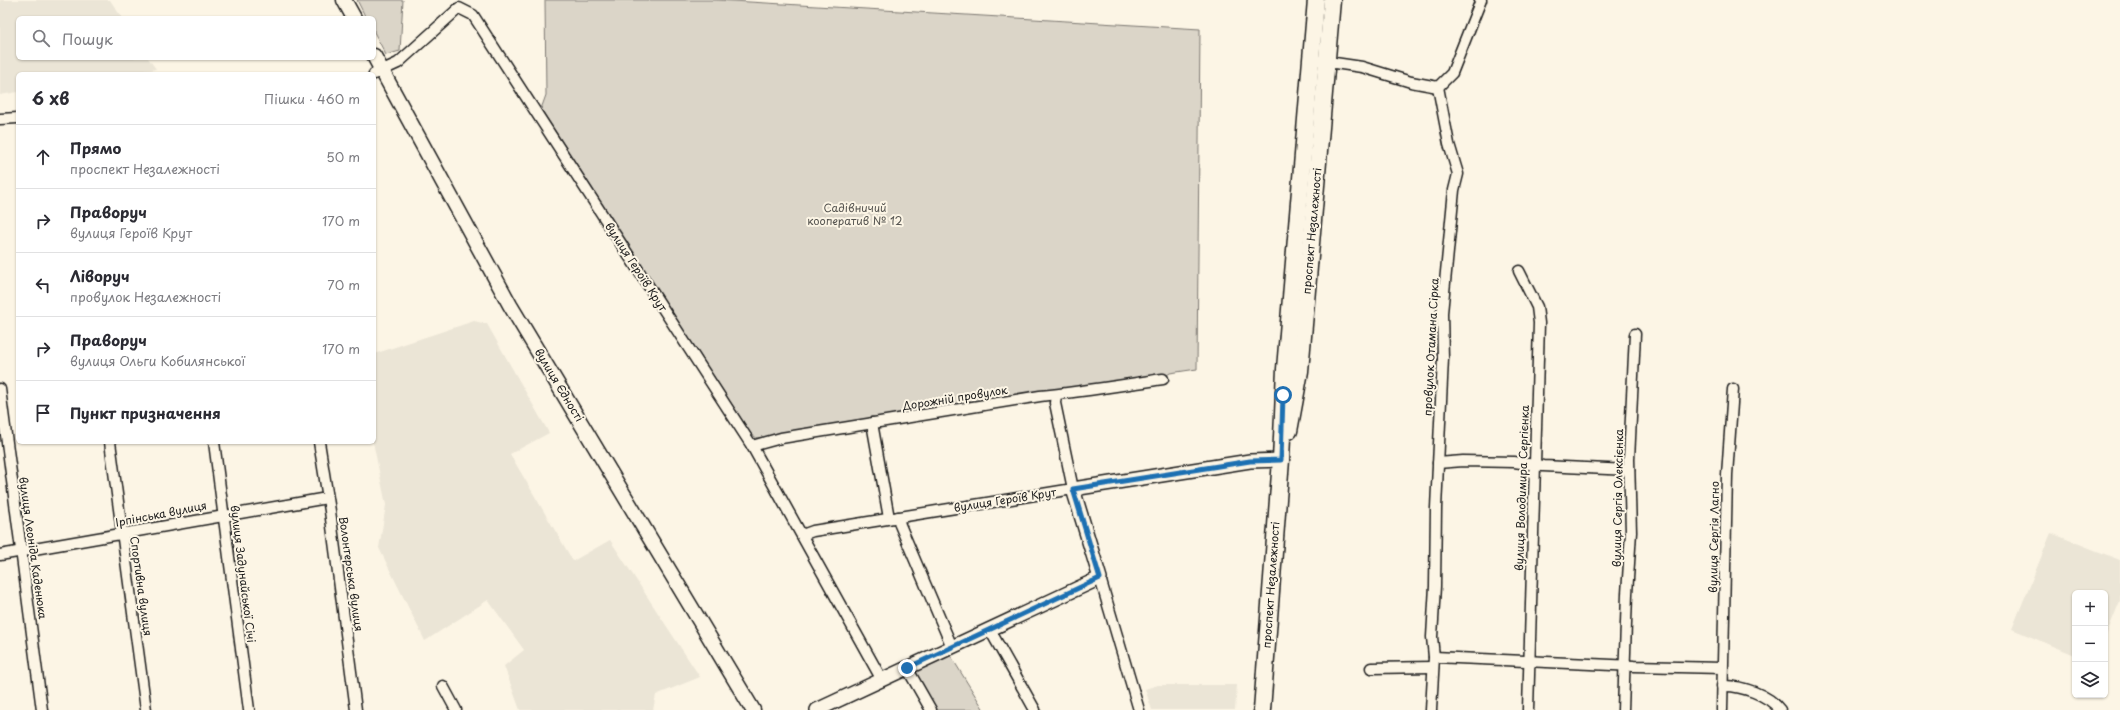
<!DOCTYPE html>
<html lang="uk">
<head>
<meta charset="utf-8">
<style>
  body { margin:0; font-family:"Playpen Sans",sans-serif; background:#f2f2f3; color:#2b2b33 }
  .controls { position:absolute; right:12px; bottom:12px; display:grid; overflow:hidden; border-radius:6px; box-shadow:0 1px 3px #0004 }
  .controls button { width:36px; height:36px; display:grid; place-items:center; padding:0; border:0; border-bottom:1px solid #e1e1e2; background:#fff; color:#2b2b33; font:20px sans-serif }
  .stop { position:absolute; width:12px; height:12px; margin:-9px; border:3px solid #1f6fb2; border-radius:50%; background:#fff }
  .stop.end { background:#1f6fb2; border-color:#fff; box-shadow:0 1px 4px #0008 }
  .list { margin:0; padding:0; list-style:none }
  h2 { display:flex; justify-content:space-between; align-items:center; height:52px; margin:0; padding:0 16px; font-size:17px }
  h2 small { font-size:13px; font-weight:400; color:#7c7c81 }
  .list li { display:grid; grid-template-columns:26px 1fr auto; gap:12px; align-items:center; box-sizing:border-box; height:64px; padding:0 16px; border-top:1px solid #e1e1e2 }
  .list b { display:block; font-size:15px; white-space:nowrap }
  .list p { margin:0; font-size:13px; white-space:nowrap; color:#7c7c81 }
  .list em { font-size:13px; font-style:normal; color:#7c7c81 }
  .icon { flex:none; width:22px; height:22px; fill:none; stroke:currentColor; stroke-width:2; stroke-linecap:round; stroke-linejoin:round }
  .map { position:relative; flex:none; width:2120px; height:710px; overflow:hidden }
  .search { position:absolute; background:#fff; box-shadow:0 1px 3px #0004; left:16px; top:16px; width:360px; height:44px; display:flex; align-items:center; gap:10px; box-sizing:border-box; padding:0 14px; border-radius:6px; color:#7c7c81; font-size:15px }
  .panel { position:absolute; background:#fff; box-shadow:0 1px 3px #0004; left:16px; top:72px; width:360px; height:372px; border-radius:6px }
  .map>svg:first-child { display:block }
  .built { fill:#ebe5d6 }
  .green { fill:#dbd5c8; stroke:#7c7872 }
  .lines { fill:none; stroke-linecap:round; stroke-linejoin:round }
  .minor-casing { stroke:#1c1c1c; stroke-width:13 }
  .tertiary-casing { stroke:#1c1c1c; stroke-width:16 }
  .secondary-casing { stroke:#1c1c1c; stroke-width:17 }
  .primary-casing { stroke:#1c1c1c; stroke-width:19 }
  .minor { stroke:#fcf5e5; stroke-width:10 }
  .tertiary { stroke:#fcf5e5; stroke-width:13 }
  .secondary { stroke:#fcf5e5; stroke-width:14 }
  .primary { stroke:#fcf5e5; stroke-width:16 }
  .route { stroke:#1f6fb2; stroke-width:5 }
  .labels { text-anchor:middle; stroke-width:4; stroke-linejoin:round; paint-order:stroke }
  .park-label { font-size:11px; fill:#555450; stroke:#fcf5e5 }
  .street-label { font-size:11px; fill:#1c1c1c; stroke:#fcf5e5 }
</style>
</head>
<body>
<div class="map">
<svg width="2120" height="710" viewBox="0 0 2120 710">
  <rect width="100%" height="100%" fill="#fcf5e5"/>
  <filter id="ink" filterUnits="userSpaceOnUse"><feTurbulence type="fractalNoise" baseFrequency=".025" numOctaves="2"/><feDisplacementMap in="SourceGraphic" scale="8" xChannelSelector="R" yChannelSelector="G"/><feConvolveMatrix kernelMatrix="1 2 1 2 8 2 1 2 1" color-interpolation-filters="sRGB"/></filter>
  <g filter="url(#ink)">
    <!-- built -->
    <g class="built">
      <polygon points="0,0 110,0 122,18 18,18 18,58 148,58 156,69 125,74 18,74 18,92 0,95"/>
      <polygon points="474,321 487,324 549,433 510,454 573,561 610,540 700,677 656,695 653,710 520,710 504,666 524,650 488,600 425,641 379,548 386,505 373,442 374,354"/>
      <polygon points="2051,533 2120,560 2120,601 2105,638 2105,593 2075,593 2075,655 2012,629"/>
      <polygon points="1158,685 1237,685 1235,710 1152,710 1145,689"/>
    </g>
    <!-- green -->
    <g class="green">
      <polygon points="357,0 403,0 400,51 386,55 374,32 374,18 366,18"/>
      <polygon points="545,0 716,0 1200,29 1197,369 1170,373 1164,377 757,438 751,434 541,109 546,95"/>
      <polygon points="949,653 984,710 933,710 912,671"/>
    </g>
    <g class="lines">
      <defs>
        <g id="minor">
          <polyline points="1321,61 1362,67 1411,82 1438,87"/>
          <polyline points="374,74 398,63 459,8 473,15 752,446 882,680"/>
          <polyline points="1438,87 1452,73 1481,0"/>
          <polyline points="0,119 18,118"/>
          <polyline points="1519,271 1537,307 1539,323 1528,710"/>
          <polyline points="0,389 42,710"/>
          <polyline points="872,423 889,518"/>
          <polyline points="110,442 146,710"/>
          <polyline points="214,442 249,710"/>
          <polyline points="319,442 330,511 356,710"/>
          <path d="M752 446 781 438 1040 396C1081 392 1122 385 1163 379"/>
          <polyline points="1438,463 1463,461 1514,462 1543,466 1629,470"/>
          <polyline points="898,517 900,525 952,647"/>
          <polyline points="802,535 813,531 1073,489 1055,403 1056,395"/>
          <polyline points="0,555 327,498"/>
          <polyline points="1100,578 1139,710"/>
          <polyline points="990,630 1035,710"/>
          <polyline points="1434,657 1634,666 1722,668"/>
          <polyline points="907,668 931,710"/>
          <polyline points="1371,668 1433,667"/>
          <polyline points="443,686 456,710"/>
          <path d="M1722 686C1741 685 1769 695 1780 710"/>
          <polyline points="1431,710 1434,657 1432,637 1435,586 1436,508 1443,358 1442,313 1454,190 1458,174 1449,144 1438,87"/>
          <polyline points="1623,710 1627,594 1631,532 1629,459 1635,334"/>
          <polyline points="1722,710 1727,475 1733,389"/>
        </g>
        <polyline id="tertiary" points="817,710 1100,578 1073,489 1250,461 1281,460"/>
        <g id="secondary">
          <polyline points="344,0 354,18"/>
          <polyline points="374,56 510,305 753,710"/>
        </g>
        <g id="primary">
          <polyline points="1289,431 1300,371 1332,0"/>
          <polyline points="1262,710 1281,460 1285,369 1316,0"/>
        </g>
      </defs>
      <!-- minor casing -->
      <use href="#minor" class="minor-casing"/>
      <!-- tertiary casing -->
      <use href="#tertiary" class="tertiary-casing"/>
      <!-- secondary casing -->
      <use href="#secondary" class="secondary-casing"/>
      <!-- primary casing -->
      <use href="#primary" class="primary-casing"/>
      <!-- minor -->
      <use href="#minor" class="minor"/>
      <!-- tertiary -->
      <use href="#tertiary" class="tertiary"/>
      <!-- secondary -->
      <use href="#secondary" class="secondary"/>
      <!-- primary -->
      <use href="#primary" class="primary"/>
    </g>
  </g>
  <g class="lines" filter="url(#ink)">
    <!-- route -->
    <polyline class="route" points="907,668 1100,578 1073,489 1250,461 1281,460 1283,395"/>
  </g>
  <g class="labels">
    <!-- park labels -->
    <g class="park-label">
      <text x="855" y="212">Садівничий<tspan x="855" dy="13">кооператив № 12</tspan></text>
    </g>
    <!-- street labels -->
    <g class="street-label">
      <text transform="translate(1312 231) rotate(-85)" y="4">проспект Незалежності</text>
      <text transform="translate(636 267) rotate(57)" y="4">вулиця Героїв Крут</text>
      <text transform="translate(1431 347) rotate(-87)" y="4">провулок Отамана Сірка</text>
      <text transform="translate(559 385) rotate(59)" y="4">вулиця Єдності</text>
      <text transform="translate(955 398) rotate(-9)" y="4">Дорожній провулок</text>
      <text transform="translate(1522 488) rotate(-88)" y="4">вулиця Володимира Сергієнка</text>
      <text transform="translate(1618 498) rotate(-89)" y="4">вулиця Сергія Олексієнка</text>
      <text transform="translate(1005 500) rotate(-9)" y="4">вулиця Героїв Крут</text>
      <text transform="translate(161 514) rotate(-11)" y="4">Ірпінська вулиця</text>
      <text transform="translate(1714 537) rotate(-89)" y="4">вулиця Сергія Лагно</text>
      <text transform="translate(33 548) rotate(82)" y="4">вулиця Леоніда Каденюка</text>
      <text transform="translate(243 574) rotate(83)" y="4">вулиця Задунайської Січі</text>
      <text transform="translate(351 574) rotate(82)" y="4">Волонтерська вулиця</text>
      <text transform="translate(1271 585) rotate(-86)" y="4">проспект Незалежності</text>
      <text transform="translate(141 586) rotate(82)" y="4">Спортивна вулиця</text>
    </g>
  </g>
</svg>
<div class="controls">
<button>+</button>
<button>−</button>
<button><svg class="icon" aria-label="layers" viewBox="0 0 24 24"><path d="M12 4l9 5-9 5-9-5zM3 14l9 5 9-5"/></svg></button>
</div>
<div class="stop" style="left:1283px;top:395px"></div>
<div class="stop end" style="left:907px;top:668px"></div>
<div class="search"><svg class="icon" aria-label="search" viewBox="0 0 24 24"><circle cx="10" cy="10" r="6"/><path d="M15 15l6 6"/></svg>Пошук</div>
<section class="panel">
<h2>6 хв<small>Пішки · 460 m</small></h2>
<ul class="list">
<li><svg class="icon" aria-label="ahead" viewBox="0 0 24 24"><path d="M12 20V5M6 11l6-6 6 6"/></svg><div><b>Прямо</b><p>проспект Незалежності</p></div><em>50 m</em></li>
<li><svg class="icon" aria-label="right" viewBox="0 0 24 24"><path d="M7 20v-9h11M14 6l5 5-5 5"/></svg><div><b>Праворуч</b><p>вулиця Героїв Крут</p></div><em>170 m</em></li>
<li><svg class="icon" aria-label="left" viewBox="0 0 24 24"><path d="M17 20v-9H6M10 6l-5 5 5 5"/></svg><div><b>Ліворуч</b><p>провулок Незалежності</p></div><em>70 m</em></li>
<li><svg class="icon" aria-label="right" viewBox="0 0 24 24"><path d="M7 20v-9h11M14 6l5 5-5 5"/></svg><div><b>Праворуч</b><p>вулиця Ольги Кобилянської</p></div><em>170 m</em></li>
<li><svg class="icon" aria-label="arrive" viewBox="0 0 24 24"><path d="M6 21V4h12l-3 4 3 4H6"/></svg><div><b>Пункт призначення</b></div></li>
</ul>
</section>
</div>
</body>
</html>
